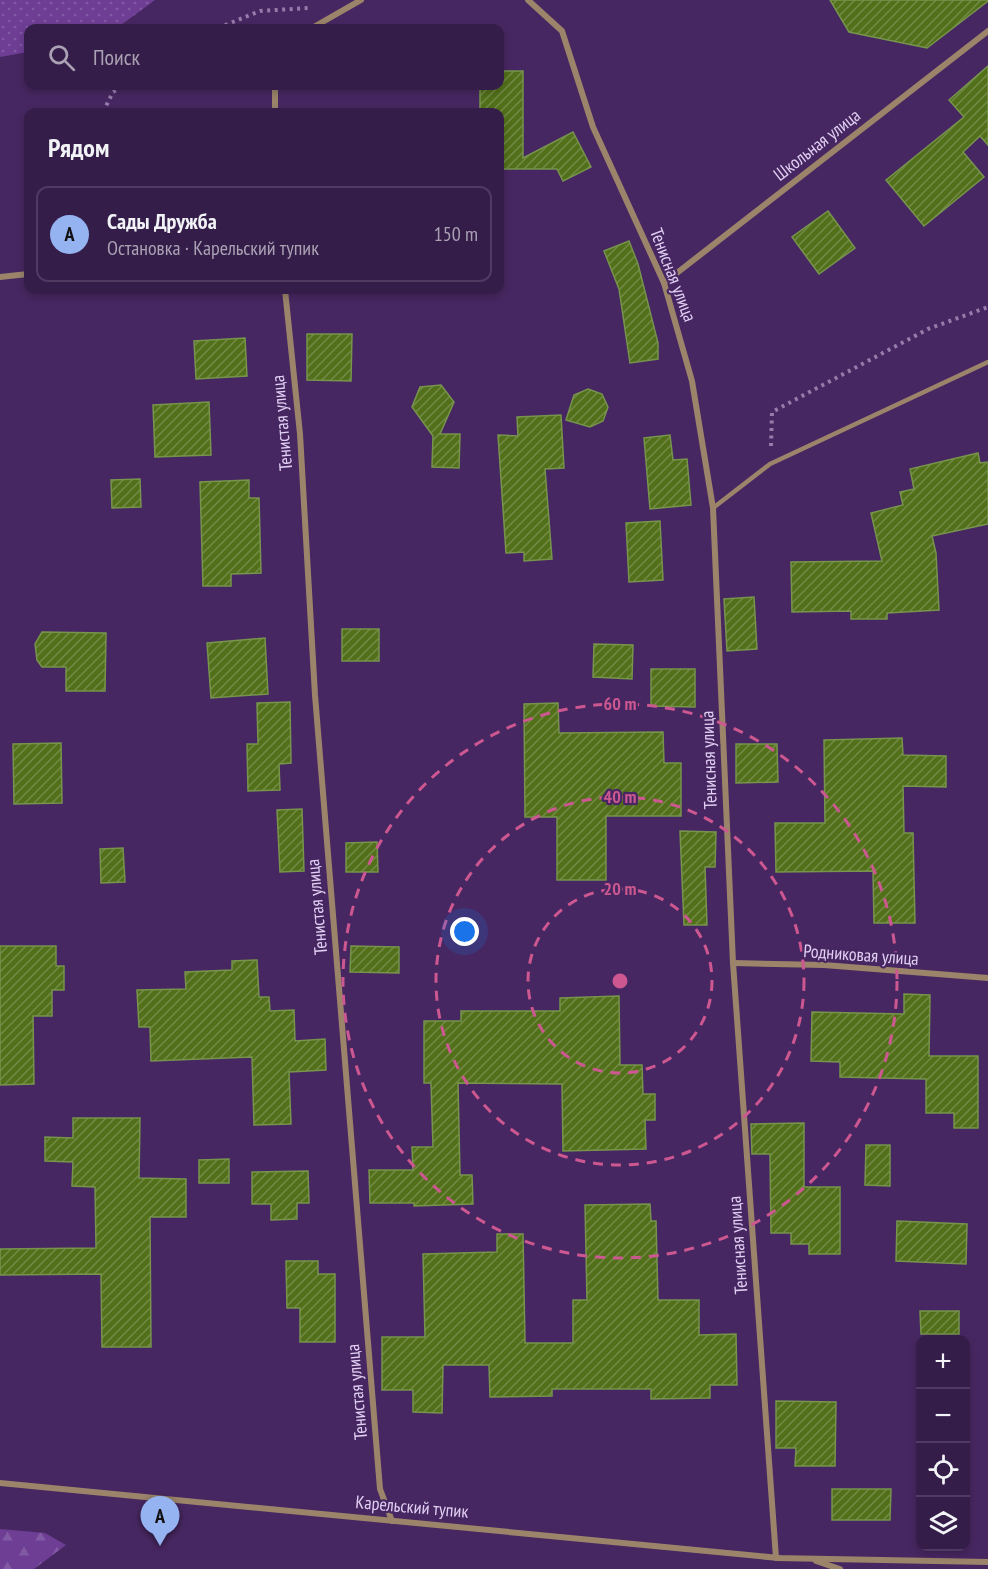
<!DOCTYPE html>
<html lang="ru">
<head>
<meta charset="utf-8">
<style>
  body { margin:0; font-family:"PT Sans Narrow",sans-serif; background:#402a53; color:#f1f3f6 }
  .controls { position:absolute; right:18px; bottom:18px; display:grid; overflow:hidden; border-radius:12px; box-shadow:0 3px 9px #0003 }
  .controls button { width:54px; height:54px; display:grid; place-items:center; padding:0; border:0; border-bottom:2px solid #4f3b61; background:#351d49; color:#f1f3f6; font:30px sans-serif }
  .you { position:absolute; left:465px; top:932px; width:21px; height:21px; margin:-15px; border:4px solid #fff; border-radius:50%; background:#1a73e8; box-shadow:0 0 0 9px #1a73e833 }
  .badge { display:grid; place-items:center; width:39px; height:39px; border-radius:50%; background:#95b2f1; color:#111; font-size:20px; font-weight:700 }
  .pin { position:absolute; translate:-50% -50px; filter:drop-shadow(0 2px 3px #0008) }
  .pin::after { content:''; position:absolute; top:32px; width:21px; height:18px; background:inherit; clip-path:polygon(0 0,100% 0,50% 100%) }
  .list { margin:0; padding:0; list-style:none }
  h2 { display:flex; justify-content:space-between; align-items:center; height:78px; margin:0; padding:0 24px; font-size:26px }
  h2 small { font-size:20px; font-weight:400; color:#aaa2b4 }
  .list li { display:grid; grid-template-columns:39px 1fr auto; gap:18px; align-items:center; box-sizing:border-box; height:96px; margin:0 12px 12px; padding:0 12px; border:2px solid #4f3b61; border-radius:12px }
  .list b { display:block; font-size:22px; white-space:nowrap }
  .list p { margin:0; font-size:20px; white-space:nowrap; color:#aaa2b4 }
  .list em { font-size:20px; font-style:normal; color:#aaa2b4 }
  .icon { flex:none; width:33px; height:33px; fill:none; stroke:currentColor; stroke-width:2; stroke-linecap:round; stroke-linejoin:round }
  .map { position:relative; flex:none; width:988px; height:1569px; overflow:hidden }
  .search { position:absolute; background:#351d49; box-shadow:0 3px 9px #0003; left:24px; top:24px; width:480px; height:66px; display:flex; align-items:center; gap:15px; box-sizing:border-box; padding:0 21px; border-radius:12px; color:#aaa2b4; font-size:22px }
  .panel { position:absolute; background:#351d49; box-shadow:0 3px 9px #0003; left:24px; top:108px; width:480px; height:186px; border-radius:12px }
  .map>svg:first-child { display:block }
  .grass { fill:url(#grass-dots) }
  .forest { fill:url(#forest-firs) }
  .building { fill:url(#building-hatch); stroke:#77944d; stroke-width:1.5 }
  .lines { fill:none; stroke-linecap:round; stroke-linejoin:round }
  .path { stroke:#957cab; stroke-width:4; stroke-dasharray:3 4.5; stroke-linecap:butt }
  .lane { stroke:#9c846b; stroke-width:4.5 }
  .street { stroke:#9c846b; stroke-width:6 }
  .ring { fill:none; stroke:#cd5891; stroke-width:3; stroke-dasharray:10 8 }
  .labels { text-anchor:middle; stroke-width:4.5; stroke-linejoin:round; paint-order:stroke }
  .street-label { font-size:18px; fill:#e1d0f4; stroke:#472761 }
  .centre { fill:#cd5891; stroke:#472761; stroke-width:3 }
  .ring-label { font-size:18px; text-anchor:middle; font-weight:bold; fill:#cd5891; stroke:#472761; stroke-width:4.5; stroke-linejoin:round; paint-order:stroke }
</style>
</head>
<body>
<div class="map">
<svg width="988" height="1569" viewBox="0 0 988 1569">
  <defs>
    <pattern id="grass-dots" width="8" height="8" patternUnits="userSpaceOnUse" patternTransform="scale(1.5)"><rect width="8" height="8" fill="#6e3e95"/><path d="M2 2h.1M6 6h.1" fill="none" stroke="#8259a4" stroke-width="1.8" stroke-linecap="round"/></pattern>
    <pattern id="forest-firs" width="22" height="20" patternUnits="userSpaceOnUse" patternTransform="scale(1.5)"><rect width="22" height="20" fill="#6e3e95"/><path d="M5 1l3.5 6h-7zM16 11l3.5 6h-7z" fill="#8259a4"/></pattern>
    <pattern id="building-hatch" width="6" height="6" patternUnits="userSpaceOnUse" patternTransform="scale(1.5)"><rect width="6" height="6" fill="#52701a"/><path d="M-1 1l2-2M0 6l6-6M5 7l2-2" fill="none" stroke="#738a47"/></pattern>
  </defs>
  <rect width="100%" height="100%" fill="#472761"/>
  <!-- grass -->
  <polygon class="grass" points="0,0 155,0 117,28 28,28 28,52 0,57"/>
  <!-- forest -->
  <polygon class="forest" points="0,1529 45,1533 66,1545 34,1569 0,1569"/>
  <!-- building -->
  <g class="building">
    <polygon points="830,0 988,0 988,1 927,48 849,32"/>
    <polygon points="988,66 988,145 980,136 963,152 984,177 924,226 886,180 964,117 949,100"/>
    <polygon points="500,71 523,71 523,158 573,132 591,167 563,181 557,169 500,169 500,112 480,112 480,86 500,86"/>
    <polygon points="828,211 855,248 819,274 792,237"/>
    <polygon points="629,241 638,264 658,343 658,359 630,363 619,289 604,251"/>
    <polygon points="307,334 352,334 351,381 307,380"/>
    <polygon points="245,338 247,376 196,379 194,341"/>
    <polygon points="441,385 454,402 440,434 460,434 459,468 432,467 433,436 412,407 420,387"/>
    <polygon points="588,389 602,394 608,407 603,421 590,427 566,420 574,395"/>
    <polygon points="209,402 211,455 155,457 153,405"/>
    <polygon points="561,415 564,468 545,469 552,559 524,561 524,552 506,553 498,435 518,436 517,417"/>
    <polygon points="670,435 673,460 687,459 691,505 650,509 644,438"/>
    <polygon points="978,453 980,463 988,462 988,524 932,536 936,553 939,610 887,613 887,619 851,619 851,611 792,612 791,562 882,561 871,513 903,505 900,492 914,489 910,469"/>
    <polygon points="140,479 141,507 112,508 111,480"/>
    <polygon points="249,480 249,498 259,498 261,573 231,574 231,586 203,586 200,482"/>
    <polygon points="660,521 663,580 629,582 626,523"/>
    <polygon points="754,597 757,649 727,651 724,599"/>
    <rect x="342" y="629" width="37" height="32"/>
    <polygon points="42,632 106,633 105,691 66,691 66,667 42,667 37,660 35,644"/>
    <polygon points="265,638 268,694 211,698 207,643"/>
    <polygon points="594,644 633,645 632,679 593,677"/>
    <polygon points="651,669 695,669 695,707 651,706"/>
    <polygon points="290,702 291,763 279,764 280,790 248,791 247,744 258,744 257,703"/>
    <polygon points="558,703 559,733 663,732 664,763 681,763 681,816 606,816 606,880 557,880 557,817 525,817 524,704"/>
    <polygon points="902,738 903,755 946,756 946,787 903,786 904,833 913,833 915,923 874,923 873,871 776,872 775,823 825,823 824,740"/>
    <polygon points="61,743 62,803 14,804 13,744"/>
    <polygon points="736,744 777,744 778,782 736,783"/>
    <polygon points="302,809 304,871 280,872 277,810"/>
    <polygon points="680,831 716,832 715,867 705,867 707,925 684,925"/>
    <polygon points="377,842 378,872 346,872 346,843"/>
    <polygon points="123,848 125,882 101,883 100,849"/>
    <polygon points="0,946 56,946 56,966 64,966 64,990 52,990 52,1016 33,1016 34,1084 0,1085"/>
    <polygon points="351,946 399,947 399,973 350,972"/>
    <polygon points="257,960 259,997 269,997 270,1011 294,1010 295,1041 325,1039 326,1070 289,1072 291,1124 254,1125 252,1057 151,1061 150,1027 139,1027 137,990 186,989 185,972 232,970 232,961"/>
    <polygon points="904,994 930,995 929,1056 978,1056 978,1128 954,1128 954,1113 926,1113 926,1079 840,1077 840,1062 811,1061 812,1012 904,1014"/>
    <polygon points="619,996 620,1065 642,1065 643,1094 655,1094 655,1120 645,1120 646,1149 563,1151 562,1084 458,1083 460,1175 472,1175 473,1204 414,1206 414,1203 370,1203 369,1170 413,1170 412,1147 433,1147 431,1083 424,1083 424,1021 461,1021 461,1011 560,1011 560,998"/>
    <polygon points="73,1118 140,1118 139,1178 186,1179 186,1217 150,1217 151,1347 102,1347 101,1274 0,1275 0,1249 96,1248 95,1187 72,1186 73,1162 45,1161 45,1137 73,1138"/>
    <polygon points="804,1123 804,1187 840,1187 840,1254 809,1254 809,1244 791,1244 791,1233 771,1233 770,1154 752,1154 751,1124"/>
    <polygon points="866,1145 890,1145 890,1186 865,1185"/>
    <polygon points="229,1159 229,1183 199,1183 199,1160"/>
    <polygon points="308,1171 309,1203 297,1203 297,1219 271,1220 271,1204 252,1204 252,1172"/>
    <polygon points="650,1204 651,1221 656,1221 658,1300 699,1300 699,1335 736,1334 737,1385 710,1385 710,1398 651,1399 651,1389 552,1389 552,1396 490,1397 489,1365 443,1365 442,1413 413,1412 413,1390 382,1390 382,1337 425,1337 423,1254 497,1252 497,1234 523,1234 525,1343 573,1343 573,1300 587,1300 585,1205"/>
    <polygon points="897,1221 967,1224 966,1264 896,1261"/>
    <polygon points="286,1261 318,1261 318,1274 335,1274 335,1342 300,1342 300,1308 287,1308"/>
    <polygon points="920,1311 959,1311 959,1334 921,1334"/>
    <polygon points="776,1401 836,1402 835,1466 795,1466 796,1448 776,1448"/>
    <polygon points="832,1489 891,1489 890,1520 832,1520"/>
  </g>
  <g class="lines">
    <!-- path -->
    <g class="path">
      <polyline points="218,28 260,11 308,8"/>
      <polyline points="103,112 113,92 123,86"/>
      <polyline points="771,446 772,412 928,329 988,307"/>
    </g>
    <!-- lane -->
    <polyline class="lane" points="713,508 770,464 988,362"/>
    <!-- street -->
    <g class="street">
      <polyline points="528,0 562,31 593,127 664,283 692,381 713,508 733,963 776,1558 988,1562"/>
      <polyline points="312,28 361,0"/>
      <polyline points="275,86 275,112"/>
      <polyline points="0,277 28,274"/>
      <polyline points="664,283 988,31"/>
      <polyline points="285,290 300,434 315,695 380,1489 392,1521"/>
      <polyline points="733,963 824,965 988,978"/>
      <polyline points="0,1483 779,1558"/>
      <polyline points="816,1561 840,1569"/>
    </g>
  </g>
  <!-- distance rings -->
  <g class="ring">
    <circle cx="620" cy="981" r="92"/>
    <circle cx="620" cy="981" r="184"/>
    <circle cx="620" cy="981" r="277"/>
  </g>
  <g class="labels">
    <!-- street labels -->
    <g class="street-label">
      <text transform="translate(817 145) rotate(-38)" y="6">Школьная улица</text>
      <text transform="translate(673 275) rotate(69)" y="6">Тенисная улица</text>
      <text transform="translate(282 423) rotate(-95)" y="6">Тенистая улица</text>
      <text transform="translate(709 760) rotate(-92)" y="6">Тенисная улица</text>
      <text transform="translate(317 907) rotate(-95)" y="6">Тенистая улица</text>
      <text transform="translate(861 955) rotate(4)" y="6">Родниковая улица</text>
      <text transform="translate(738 1245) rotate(-94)" y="6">Тенисная улица</text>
      <text transform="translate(357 1392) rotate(-95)" y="6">Тенистая улица</text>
      <text transform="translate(412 1507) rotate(5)" y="6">Карельский тупик</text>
    </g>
  </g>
  <circle cx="620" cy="981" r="9" class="centre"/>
  <g class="ring-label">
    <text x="620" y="710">60 m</text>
    <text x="620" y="803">40 m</text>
    <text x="620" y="895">20 m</text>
  </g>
</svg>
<div class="controls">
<button>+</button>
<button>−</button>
<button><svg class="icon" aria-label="locate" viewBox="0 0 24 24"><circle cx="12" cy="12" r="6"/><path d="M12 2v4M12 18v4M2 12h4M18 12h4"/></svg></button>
<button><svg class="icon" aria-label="layers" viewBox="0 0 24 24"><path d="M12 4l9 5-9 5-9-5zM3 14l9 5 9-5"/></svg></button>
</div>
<div class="you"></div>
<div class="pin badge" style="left:160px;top:1546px">A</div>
<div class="search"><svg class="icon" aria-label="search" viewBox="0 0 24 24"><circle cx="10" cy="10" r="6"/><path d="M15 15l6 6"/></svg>Поиск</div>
<section class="panel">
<h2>Рядом<small></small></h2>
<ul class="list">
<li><span class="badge">A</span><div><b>Сады Дружба</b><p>Остановка · Карельский тупик</p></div><em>150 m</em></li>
</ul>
</section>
</div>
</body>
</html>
